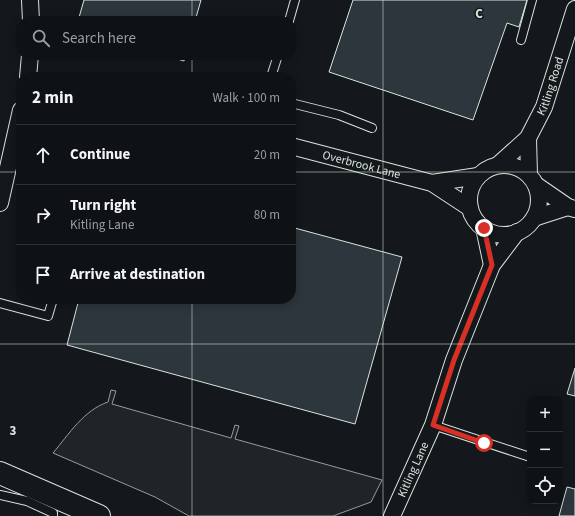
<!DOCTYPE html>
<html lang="en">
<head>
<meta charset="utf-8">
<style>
  body { margin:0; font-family:"Source Sans 3",sans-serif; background:#181b1e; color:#f1f3f6 }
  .controls { position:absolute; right:12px; bottom:12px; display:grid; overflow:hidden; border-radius:8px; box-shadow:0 2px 10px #0003 }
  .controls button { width:36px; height:36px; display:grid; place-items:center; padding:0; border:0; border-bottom:1px solid #2f3234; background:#0f1215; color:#f1f3f6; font:20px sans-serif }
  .stop { position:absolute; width:12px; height:12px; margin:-9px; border:3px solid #d93025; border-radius:50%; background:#fff }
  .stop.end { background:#d93025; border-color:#fff; box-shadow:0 1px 4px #0008 }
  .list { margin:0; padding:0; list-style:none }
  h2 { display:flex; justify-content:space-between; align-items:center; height:52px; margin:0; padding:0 16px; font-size:17px }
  h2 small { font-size:13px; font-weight:400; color:#9b9ea0 }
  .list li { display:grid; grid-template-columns:26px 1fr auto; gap:12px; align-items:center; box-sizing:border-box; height:60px; padding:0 16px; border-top:1px solid #2f3234 }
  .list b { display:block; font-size:15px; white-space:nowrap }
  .list p { margin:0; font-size:13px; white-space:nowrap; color:#9b9ea0 }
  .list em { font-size:13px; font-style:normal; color:#9b9ea0 }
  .icon { flex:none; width:22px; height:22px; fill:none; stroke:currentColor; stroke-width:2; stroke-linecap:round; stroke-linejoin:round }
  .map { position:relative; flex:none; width:575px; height:516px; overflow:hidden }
  .search { position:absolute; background:#0f1215; box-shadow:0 2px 10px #0003; left:16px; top:16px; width:280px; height:44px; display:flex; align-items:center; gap:10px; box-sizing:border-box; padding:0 14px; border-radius:16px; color:#9b9ea0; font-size:15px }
  .panel { position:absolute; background:#0f1215; box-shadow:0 2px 10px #0003; left:16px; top:72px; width:280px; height:232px; border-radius:16px }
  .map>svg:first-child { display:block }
  .green { fill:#202428; stroke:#939e99 }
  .building { fill:#2c363c; stroke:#d8e6dc }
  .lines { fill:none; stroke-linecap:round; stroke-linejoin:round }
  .service-casing { stroke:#d8e6dc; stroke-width:10 }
  .minor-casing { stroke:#d8e6dc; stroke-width:18 }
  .secondary-casing { stroke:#d8e6dc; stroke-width:24 }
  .service { stroke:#14181c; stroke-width:8 }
  .minor { stroke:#14181c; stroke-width:16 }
  .secondary { stroke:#14181c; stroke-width:22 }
  .route { stroke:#d93025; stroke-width:5 }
  .grid { fill:none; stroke:#d8e6dc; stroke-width:1; stroke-opacity:0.55 }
  .labels { text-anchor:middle; stroke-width:3; stroke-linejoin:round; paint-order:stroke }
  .street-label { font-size:12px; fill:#d8e6dc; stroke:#14181c }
  .grid-label { font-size:13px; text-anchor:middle; font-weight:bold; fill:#d8e6dc; stroke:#14181c; stroke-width:3; stroke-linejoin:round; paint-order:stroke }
</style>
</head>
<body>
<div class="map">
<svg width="575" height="516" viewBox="0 0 575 516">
  <rect width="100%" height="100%" fill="#14181c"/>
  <!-- green -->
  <path class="green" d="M111 390 116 391 112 404 231 438 235 425 239 426 235 439 382 480 371 502 333 516H189L155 497 53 453C69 434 84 410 108 402Z"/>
  <!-- building -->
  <g class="building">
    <polygon points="84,0 201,0 195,21 78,21"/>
    <polygon points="353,0 527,0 519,27 507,23 473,120 329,72"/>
    <polygon points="164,55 186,55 184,61"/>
    <polygon points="291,227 402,257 355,424 67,345 79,299 291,299"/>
    <polygon points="575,368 575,396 567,394"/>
    <polygon points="567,487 575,489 575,516 559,516"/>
  </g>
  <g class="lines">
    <defs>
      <g id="service">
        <polyline points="289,21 295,0"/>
        <polyline points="521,40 532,0"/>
        <polyline points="271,77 278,55"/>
        <polyline points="291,103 339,115 372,128"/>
        <polyline points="0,303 48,316 53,299"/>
        <polyline points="433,425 530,457"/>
        <polyline points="0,495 27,501 53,513 53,516"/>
      </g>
      <g id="minor">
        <polyline points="30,0 31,21"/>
        <polyline points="28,77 30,55"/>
        <polyline points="528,138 529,175"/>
        <path id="s1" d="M291 146 432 183 470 208"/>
        <path id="s2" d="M498 165 528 138 544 107 575 9"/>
        <circle cx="504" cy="200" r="35"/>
        <polyline points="432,183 478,176"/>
        <polyline points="536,185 568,207 575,209"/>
        <polyline points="0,203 21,110"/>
        <polyline points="534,218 568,207"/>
        <polyline points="484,228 492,265"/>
        <path id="s3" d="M392 516 433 425 454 360 492 265 517 232"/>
      </g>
      <polyline id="secondary" points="0,473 99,516"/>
    </defs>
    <!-- service casing -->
    <use href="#service" class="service-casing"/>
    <!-- minor casing -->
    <use href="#minor" class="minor-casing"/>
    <!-- secondary casing -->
    <use href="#secondary" class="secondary-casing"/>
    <!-- service -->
    <use href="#service" class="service"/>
    <!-- minor -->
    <use href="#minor" class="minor"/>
    <!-- secondary -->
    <use href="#secondary" class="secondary"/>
  </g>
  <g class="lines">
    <!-- route -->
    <polyline class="route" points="484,228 492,265 454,360 433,425 484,443"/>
  </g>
  <!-- grid -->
  <path class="grid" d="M192 0V21M383 0V516M192 55V77M0 172H21M291 172H575M192 299V516M0 344H575"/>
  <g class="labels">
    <!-- street labels -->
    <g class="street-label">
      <text dy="4" stroke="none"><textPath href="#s2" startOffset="97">Kitling Road</textPath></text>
      <text dy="4" stroke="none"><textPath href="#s1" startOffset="73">Overbrook Lane</textPath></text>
      <text dy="4" stroke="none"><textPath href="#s3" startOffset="51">Kitling Lane</textPath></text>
    </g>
  </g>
  <g class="grid-label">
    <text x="479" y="18">C</text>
    <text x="13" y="435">3</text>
  </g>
</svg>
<div class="controls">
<button>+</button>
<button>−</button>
<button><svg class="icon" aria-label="locate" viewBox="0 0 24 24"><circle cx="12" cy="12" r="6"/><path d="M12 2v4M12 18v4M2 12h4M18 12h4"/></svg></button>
</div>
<div class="stop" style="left:484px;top:443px"></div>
<div class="stop end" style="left:484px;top:228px"></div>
<div class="search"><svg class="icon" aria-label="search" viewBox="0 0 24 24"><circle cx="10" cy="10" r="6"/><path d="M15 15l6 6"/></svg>Search here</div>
<section class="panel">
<h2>2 min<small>Walk · 100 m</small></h2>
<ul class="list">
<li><svg class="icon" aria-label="ahead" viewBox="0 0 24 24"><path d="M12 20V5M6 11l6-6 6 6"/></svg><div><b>Continue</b></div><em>20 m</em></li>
<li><svg class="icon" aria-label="right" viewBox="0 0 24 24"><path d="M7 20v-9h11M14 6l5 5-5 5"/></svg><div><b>Turn right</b><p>Kitling Lane</p></div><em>80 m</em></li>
<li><svg class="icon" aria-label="arrive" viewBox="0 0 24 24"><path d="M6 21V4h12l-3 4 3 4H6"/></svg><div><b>Arrive at destination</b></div></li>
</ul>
</section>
</div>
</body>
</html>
